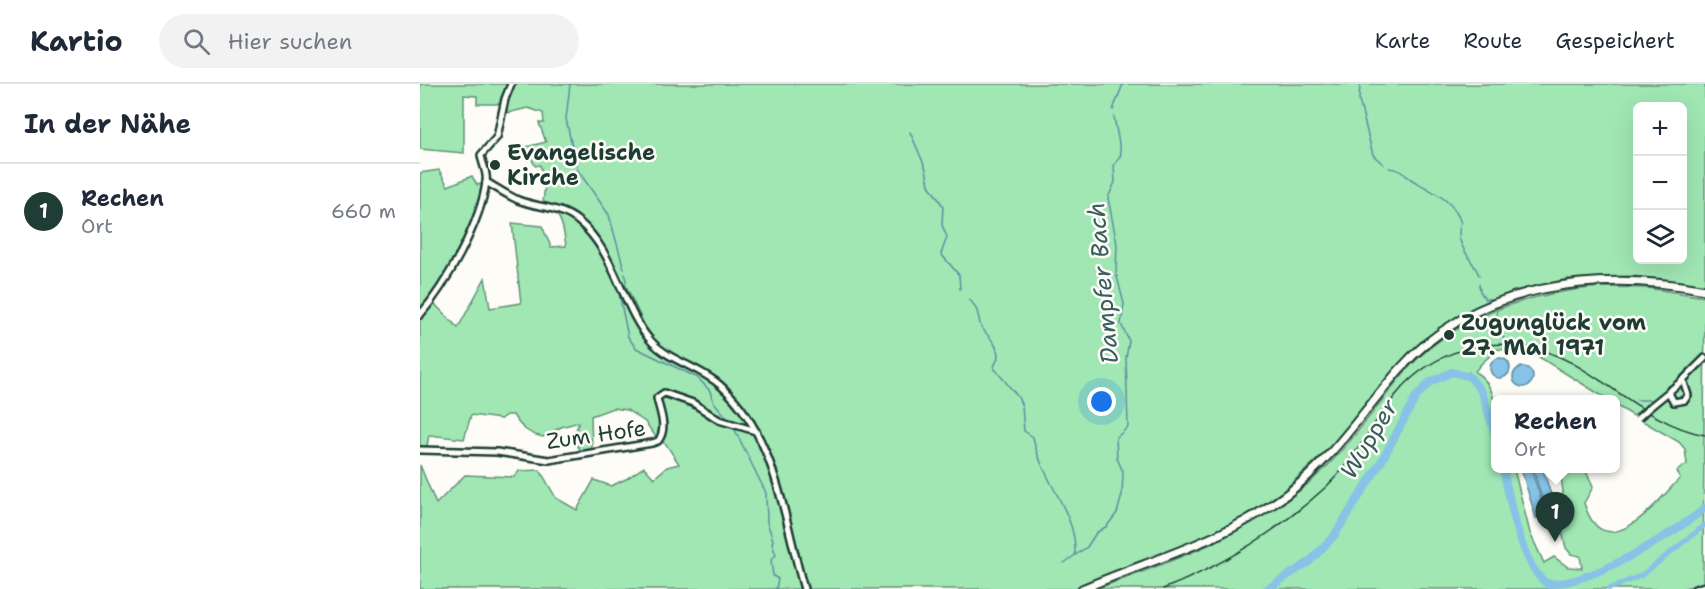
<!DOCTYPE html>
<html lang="de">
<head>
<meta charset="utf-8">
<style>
  body { margin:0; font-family:"Shantell Sans",sans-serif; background:#f2f2f3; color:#1f2937 }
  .controls { position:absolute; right:18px; top:18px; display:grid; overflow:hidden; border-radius:9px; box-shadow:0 6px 24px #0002 }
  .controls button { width:54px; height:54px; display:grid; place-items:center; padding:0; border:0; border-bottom:2px solid #e0e1e3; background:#fff; color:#1f2937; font:30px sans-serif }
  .you { position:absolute; left:682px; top:318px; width:21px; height:21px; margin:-15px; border:4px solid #fff; border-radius:50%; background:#1a73e8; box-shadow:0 0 0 9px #1a73e833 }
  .badge { display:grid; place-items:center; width:39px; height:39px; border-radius:50%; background:#1f3d34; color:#fff; font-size:20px; font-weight:700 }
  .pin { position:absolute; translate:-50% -50px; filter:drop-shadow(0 2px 3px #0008) }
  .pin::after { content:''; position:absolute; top:32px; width:21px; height:18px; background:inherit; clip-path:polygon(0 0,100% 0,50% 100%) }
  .popup { position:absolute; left:1071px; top:311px; width:129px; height:78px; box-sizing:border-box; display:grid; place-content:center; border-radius:9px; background:#fff; filter:drop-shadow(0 2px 4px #0005); font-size:20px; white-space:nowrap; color:#747a83 }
  .popup b { font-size:22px; color:#1f2937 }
  .popup::after { content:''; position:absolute; left:50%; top:100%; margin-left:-12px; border:12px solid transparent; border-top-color:#fff }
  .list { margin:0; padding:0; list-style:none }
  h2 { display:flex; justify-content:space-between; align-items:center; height:78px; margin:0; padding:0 24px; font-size:26px }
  h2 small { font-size:20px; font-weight:400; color:#747a83 }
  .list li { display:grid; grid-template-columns:39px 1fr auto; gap:18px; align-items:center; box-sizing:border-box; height:96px; padding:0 24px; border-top:2px solid #e0e1e3 }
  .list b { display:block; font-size:22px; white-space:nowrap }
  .list p { margin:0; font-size:20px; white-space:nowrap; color:#747a83 }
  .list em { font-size:20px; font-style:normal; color:#747a83 }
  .icon { flex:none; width:33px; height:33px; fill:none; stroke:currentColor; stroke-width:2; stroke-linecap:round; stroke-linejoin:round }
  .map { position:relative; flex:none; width:1285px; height:505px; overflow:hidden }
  header { display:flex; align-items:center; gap:36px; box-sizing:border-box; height:84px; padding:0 30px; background:#fff; border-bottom:2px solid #e0e1e3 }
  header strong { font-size:28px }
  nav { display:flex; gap:33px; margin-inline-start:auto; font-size:21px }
  .search { width:420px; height:54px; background:#f2f2f3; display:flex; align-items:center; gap:15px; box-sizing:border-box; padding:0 21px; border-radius:33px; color:#747a83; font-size:22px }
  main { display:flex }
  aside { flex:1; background:#fff }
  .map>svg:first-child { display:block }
  .green { fill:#a0e7b4; stroke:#609274; stroke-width:1.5; fill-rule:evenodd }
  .water { fill:#86c3e6; stroke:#5d8d9f; stroke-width:1.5 }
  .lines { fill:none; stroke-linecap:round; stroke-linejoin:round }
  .stream { stroke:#5d8d9f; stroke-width:1.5 }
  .canal { stroke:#86c3e6; stroke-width:5 }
  .river { stroke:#86c3e6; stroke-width:8 }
  .minor-casing { stroke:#1f3d34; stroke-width:10 }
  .major-casing { stroke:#1f3d34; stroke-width:11 }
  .minor { stroke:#fdfcf7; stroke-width:5 }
  .major { stroke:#fdfcf7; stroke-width:7 }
  .rail { stroke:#1f3d34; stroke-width:1.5 }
  .minor-bridge-casing { stroke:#1f3d34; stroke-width:10; stroke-linecap:butt }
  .minor-bridge { stroke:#fdfcf7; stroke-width:5 }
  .poi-dot { fill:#1f3d34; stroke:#fdfcf7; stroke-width:2 }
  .labels { text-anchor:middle; stroke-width:5; stroke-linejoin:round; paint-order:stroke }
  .poi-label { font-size:22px; font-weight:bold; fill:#1f3d34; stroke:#fdfcf7; text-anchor:start }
  .street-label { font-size:22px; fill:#1f3d34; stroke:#fdfcf7 }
  .water-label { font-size:24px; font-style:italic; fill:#395e60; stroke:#fdfcf7 }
</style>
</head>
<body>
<header>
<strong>Kartio</strong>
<div class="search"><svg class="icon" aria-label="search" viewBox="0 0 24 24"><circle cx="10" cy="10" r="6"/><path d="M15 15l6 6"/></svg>Hier suchen</div>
<nav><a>Karte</a><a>Route</a><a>Gespeichert</a></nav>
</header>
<main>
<aside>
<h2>In der Nähe<small></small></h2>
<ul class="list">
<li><span class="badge">1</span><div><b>Rechen</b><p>Ort</p></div><em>660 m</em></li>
</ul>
</aside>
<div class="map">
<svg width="1285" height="505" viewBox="0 0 1285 505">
  <rect width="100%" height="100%" fill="#fdfcf7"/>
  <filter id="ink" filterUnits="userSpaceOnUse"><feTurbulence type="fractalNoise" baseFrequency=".0167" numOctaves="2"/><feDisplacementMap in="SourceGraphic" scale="12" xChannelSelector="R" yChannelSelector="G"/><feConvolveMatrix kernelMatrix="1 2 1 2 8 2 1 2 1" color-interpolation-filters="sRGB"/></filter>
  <g filter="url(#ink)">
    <!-- green -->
    <g class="green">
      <polygon points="0,0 90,0 83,20 57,20 57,12 44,11 44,69 0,65"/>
      <path d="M92 0H1285V201L1212 192 1148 195 1094 207 1049 226 1004 255 987 271 919 355 862 408 820 435 785 452 654 505H385L357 400 384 505H0V381L16 420 45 391 94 393 99 387 120 386 136 414 157 426 174 396 191 402 206 395 224 383 234 394 247 383 259 380 246 360 239 357 225 338 207 326 193 324 171 332 172 366 162 369 153 354 159 338 141 343 123 353C109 350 101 344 93 331H86L81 335 51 331 44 355 9 351 7 362H0V231L12 217 38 244 65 194 70 224 101 219 92 139 122 142 131 163 146 162C144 146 141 125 123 120L125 98 120 81 115 82 106 63 126 58 119 39H124L123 29 108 24 83 30 86 15ZM1218 22H1262V176H1218ZM205 200 232 257 293 295 233 260 219 241 202 202Z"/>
      <path d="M19 86 28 102 52 92 57 101 65 99C47 152 33 183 0 228V89Z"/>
      <path d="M1180 203 1228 204 1285 213 1283 499 1261 505H676C749 478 822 454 883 404 923 372 950 330 982 291 1031 233 1107 209 1180 203ZM1076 265 1111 268 1187 315 1195 316V321L1259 358 1265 365 1267 380 1257 387 1260 394C1236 420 1184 485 1164 419L1173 403 1165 385H1140L1143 408 1138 432 1146 464 1151 470 1160 472 1162 484 1148 483 1134 473 1124 479 1110 449 1094 385 1075 384C1075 353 1085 305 1055 288 1061 277 1070 274 1076 265Z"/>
    </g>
    <!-- water -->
    <g class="water">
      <circle cx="1080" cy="284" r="10"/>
      <circle cx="1103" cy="293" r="10"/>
      <polygon points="1101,385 1111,385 1126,430 1116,434"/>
      <polygon points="1113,385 1123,385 1136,427 1127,430"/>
    </g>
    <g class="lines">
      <!-- stream -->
      <g class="stream">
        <polyline points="150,0 146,35 157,85 189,131 204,185"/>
        <polyline points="940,0 939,16 953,71 964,81"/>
        <polyline points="693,26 703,0"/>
        <polyline points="490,48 506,85 509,101 523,122 522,141 527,153 521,170 539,191 540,205"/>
        <path d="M969 84C981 85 984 91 994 97 1013 108 1034 116 1041 139 1033 160 1052 174 1059 191"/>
        <polyline points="205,190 206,198"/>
        <polyline points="1059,200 1060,207 1065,215 1076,215"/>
        <polyline points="199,209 208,253 216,264 278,294 290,307 293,317 308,335"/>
        <path d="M549 215C557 223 558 229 560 240 562 248 578 257 578 272 578 278 574 279 574 284L598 313 602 322 604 347 613 353C621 396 657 428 655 470"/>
        <polyline points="1077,227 1078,247 1085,256"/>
        <polyline points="1047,290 1049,288"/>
        <polyline points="1217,316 1232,316"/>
        <polyline points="314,344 346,409 347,438 353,456 352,460 356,471 351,476 353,492 358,495 356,505"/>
        <polyline points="644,479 667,463 676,449 687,442 697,429 702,411 703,388 697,374 696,354 708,343 706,274 709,257 701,240 704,220 696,189 697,160 688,114 695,98 694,82 701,70 694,33"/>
      </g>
      <!-- canal -->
      <g class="canal">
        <polyline points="1126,500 1131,505"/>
        <polyline points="1189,505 1222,491 1285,441"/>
      </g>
      <!-- river -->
      <g class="river">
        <path d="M1083 384C1089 413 1101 481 1126 499 1164 505 1257 448 1285 424"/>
        <polyline points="847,505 889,478 914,452 961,378 996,313 1010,298 1032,288 1050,293 1062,308 1075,350"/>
      </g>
      <defs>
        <g id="minor">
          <path d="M66 98C77 104 87 111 98 116 118 124 140 122 158 137 195 166 202 225 231 257 249 277 280 283 300 301 357 351 364 437 384 505"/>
          <path d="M0 231C26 201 61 138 66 98 68 89 62 80 61 71L77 53 85 15 91 0"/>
          <polyline points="1250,306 1250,311 1254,318 1265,316 1268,311 1263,296"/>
          <polyline points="1230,323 1263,296 1285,274"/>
          <path d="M0 366 77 368 129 376 232 359 238 357C248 344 240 329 237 314L244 309 273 319 299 336 336 347"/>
          <polyline points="1275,505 1285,502"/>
        </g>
        <path id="major" d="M662 505C732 475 805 457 867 410 912 375 942 329 979 286 1056 199 1177 185 1285 206"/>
      </defs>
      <!-- minor casing -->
      <use href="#minor" class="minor-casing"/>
      <!-- major casing -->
      <use href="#major" class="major-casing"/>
      <!-- minor -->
      <use href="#minor" class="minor"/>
      <!-- major -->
      <use href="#major" class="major"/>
      <!-- rail -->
      <path class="rail" d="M743 505C804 481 859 446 907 402 938 372 949 343 975 312 1006 273 1054 254 1103 262 1170 271 1217 339 1285 351"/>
      <defs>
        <polyline id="minor-bridge" points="1218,334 1230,323"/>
      </defs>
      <!-- minor-bridge casing -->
      <use href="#minor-bridge" class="minor-bridge-casing"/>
      <!-- minor-bridge -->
      <use href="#minor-bridge" class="minor-bridge"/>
    </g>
  </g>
  <!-- markers -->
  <g class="poi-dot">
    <circle cx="75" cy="81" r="6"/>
    <circle cx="1029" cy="251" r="6"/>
  </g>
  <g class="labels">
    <!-- poi labels -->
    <g class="poi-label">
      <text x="87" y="76">Evangelische<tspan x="87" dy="25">Kirche</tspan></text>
      <text x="1041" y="246">Zugunglück vom<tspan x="1041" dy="25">27. Mai 1971</tspan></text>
    </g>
    <!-- street labels -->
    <g class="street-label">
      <text transform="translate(176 350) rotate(-8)" y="8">Zum Hofe</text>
    </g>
    <!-- water labels -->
    <g class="water-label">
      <text transform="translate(683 199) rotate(-95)" y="8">Dampfer Bach</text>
      <text transform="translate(949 355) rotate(-59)" y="8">Wupper</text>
    </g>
  </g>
</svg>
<div class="controls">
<button>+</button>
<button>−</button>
<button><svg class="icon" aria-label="layers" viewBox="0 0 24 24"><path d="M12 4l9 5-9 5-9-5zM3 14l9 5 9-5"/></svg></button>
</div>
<div class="you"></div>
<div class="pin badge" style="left:1135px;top:458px">1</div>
<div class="popup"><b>Rechen</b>Ort</div>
</div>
</main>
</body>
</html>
